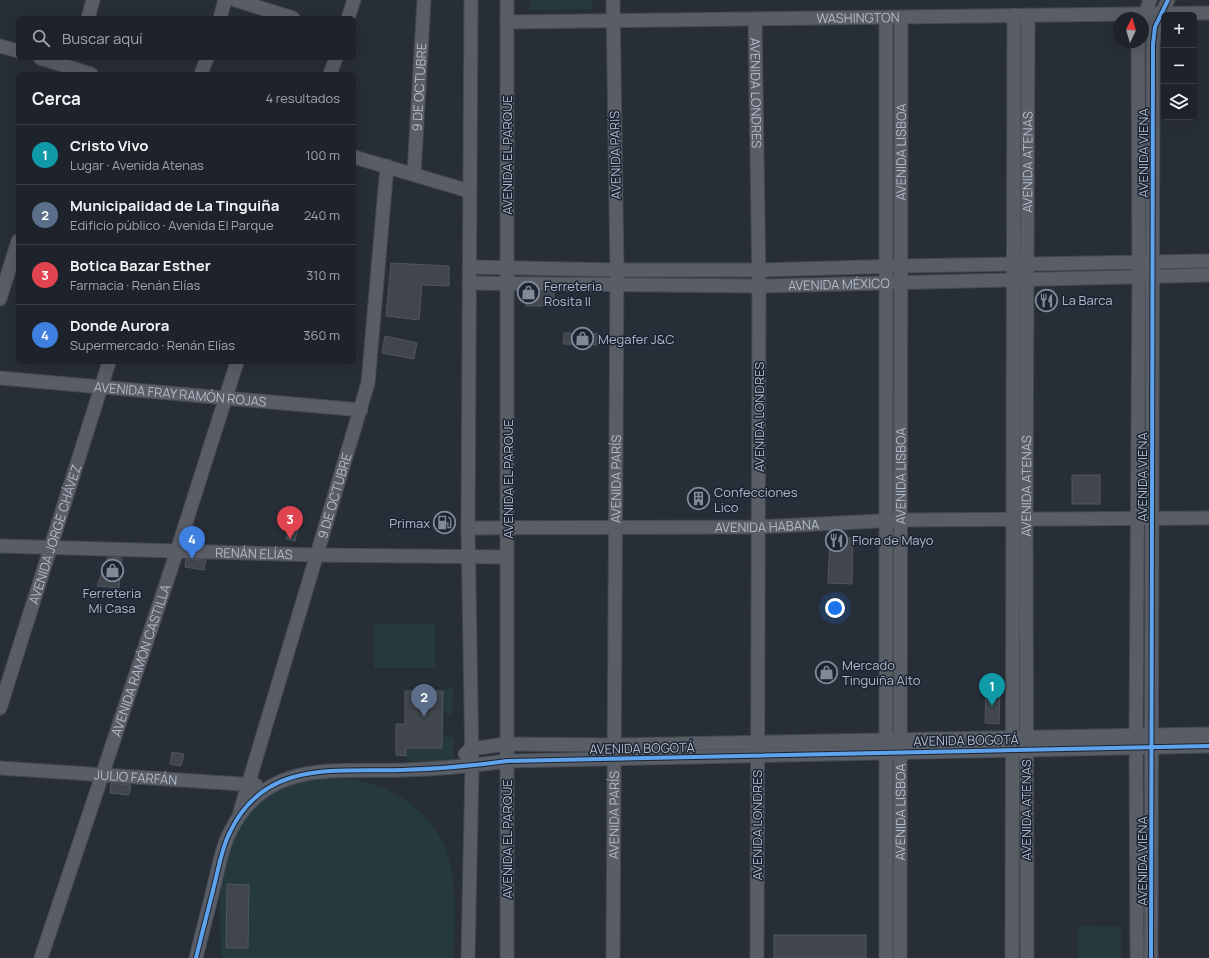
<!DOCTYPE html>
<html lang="es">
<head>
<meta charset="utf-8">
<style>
  body { margin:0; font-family:Manrope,sans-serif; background:#262a32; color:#f1f3f6 }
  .controls { position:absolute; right:12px; top:12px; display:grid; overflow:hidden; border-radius:6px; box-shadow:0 4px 16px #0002 }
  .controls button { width:36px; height:36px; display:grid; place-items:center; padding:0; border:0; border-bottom:1px solid #3c3f47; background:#1e222a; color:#f1f3f6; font:20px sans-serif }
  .compass { position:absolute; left:1113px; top:12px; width:36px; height:36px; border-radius:50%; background:#1e222a; box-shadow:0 4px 16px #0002; rotate:5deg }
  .you { position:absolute; left:835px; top:608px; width:14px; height:14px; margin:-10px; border:3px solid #fff; border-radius:50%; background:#1a73e8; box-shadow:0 0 0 6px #1a73e833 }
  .badge { display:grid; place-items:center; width:26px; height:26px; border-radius:50%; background:#db2777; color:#fff; font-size:13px; font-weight:700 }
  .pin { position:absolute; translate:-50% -33px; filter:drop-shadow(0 1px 2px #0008) }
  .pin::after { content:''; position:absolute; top:21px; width:14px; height:12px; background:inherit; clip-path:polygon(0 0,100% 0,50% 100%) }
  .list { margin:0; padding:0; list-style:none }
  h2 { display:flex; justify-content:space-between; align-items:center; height:52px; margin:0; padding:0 16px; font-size:17px }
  h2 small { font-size:13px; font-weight:400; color:#a1a4a8 }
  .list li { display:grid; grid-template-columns:26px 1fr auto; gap:12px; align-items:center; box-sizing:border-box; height:60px; padding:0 16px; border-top:1px solid #3c3f47 }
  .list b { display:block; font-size:15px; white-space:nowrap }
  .list p { margin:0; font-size:13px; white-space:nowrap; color:#a1a4a8 }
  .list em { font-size:13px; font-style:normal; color:#a1a4a8 }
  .icon { flex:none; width:22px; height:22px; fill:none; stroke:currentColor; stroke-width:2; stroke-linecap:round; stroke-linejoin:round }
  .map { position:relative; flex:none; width:1209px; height:958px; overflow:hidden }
  .search { position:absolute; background:#1e222a; box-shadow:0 4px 16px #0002; left:16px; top:16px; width:340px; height:44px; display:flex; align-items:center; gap:10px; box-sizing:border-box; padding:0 14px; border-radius:6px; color:#a1a4a8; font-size:15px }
  .panel { position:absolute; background:#1e222a; box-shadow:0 4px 16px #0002; left:16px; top:72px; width:340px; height:292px; border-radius:6px }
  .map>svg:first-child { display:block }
  .green { fill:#25393e }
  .building { fill:#40454e; stroke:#50565f }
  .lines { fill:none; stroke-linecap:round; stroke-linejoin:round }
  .minor-casing { stroke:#454950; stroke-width:15 }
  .minor { stroke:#595d65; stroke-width:13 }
  .cycleway-casing { stroke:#1b2433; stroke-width:6 }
  .cycleway { stroke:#60a3ed; stroke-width:4 }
  .labels { text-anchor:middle; stroke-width:3; stroke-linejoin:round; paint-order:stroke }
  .street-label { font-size:13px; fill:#b2bac9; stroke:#1b2433 }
  .poi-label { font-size:13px; fill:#b2bac9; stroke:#1b2433; text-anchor:start }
</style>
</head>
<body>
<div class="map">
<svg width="1209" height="958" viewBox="0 0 1209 958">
  <rect width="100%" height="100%" fill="#282e38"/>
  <!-- green -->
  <g class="green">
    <polygon points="530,0 592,0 592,9 530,10"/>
    <rect x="374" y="624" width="61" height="44"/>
    <polygon points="453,688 452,716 443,710 443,691"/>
    <polygon points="443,736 453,738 455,763 407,761 406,748 442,748"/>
    <path d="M328 778C385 776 443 812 452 872 457 900 454 930 454 958H221C221 930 218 900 223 872 229 833 255 796 294 783 305 780 317 779 328 778Z"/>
    <polygon points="1078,926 1121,927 1121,958 1078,958"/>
  </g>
  <!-- building -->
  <g class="building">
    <polygon points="391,263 449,266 449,286 422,285 419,320 386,316"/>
    <polygon points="1042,291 1054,291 1054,307 1039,307 1038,294"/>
    <rect x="526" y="292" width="28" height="14"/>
    <polygon points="564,333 600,334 600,345 563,344"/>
    <polygon points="385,336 417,343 414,359 382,353"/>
    <rect x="1072" y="475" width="28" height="29"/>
    <polygon points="292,514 301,516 295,541 286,539"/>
    <polygon points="830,537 853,538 852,584 828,583"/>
    <polygon points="108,557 122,558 119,588 97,586"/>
    <polygon points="186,559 206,560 204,570 185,567"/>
    <polygon points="986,688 1000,689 999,724 985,723"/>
    <polygon points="405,691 443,691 442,748 406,748 406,756 396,755 396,724 405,724"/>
    <polygon points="172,752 184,754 181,766 170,764"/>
    <polygon points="111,783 131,785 129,795 110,793"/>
    <polygon points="227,884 249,885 248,948 226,948"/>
    <rect x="774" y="935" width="92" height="23"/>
  </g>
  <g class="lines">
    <defs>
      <g id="minor">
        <polyline points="235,0 293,18"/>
        <polyline points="507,0 507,958"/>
        <polyline points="88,18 93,0"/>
        <polyline points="220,18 225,0"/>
        <polyline points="348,18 354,0"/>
        <polyline points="886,18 886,958"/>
        <path id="s1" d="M755 20 759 286 757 958"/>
        <polyline points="1143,21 1150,0"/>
        <path id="s2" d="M507 22 1209 13"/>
        <polyline points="0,46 18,51"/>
        <polyline points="40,58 91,74"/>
        <polyline points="201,74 207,58"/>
        <polyline points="330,74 336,58"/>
        <polyline points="354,157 469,191"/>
        <path id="s3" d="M414 174 424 0"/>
        <polyline points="469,267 617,270 759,270 901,266 1209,261"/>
        <path id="s4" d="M469 283 759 286 1209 275"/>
        <polyline points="0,299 18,241"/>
        <path id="s5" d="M0 378 361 410"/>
        <path id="s6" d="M468 528 759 527 899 520 1209 518"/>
        <path id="s7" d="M0 546 315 555 507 557"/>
        <path id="s8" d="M0 708 109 362"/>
        <polyline points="465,754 470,749 506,744 613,745 1209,734"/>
        <path id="s9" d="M0 768 256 785"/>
        <path id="s10" d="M240 812 368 383 387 166"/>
        <path id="s11" d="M41 958 177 551 237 362"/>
        <path d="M196 958C202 933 209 907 215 882 219 866 222 847 230 832 265 759 335 772 402 770 437 769 472 766 507 761L1209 746"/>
        <polyline points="468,958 472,766 468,528 471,0"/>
        <path id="s12" d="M613 958 617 270 613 0"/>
        <path id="s13" d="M900 958 901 18"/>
        <polyline points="1012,958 1014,15"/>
        <path id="s14" d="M1027 958 1026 519 1028 15"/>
        <polyline points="1137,958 1136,735 1139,277 1138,42"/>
        <polyline points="1151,958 1153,44 1155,27 1168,0"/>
      </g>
    </defs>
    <!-- minor casing -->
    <use href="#minor" class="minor-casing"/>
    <!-- minor -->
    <use href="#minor" class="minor"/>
    <defs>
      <g id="cycleway">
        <path d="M196 958C202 933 209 907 215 882 219 866 222 847 230 832 265 759 335 772 402 770 437 769 472 766 507 761L1209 746"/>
        <polyline points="1151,958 1153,44 1155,27 1168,0"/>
      </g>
    </defs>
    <!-- cycleway casing -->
    <use href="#cycleway" class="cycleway-casing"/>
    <!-- cycleway -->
    <use href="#cycleway" class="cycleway"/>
  </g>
  <!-- icons -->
  <defs>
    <symbol id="shop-ring" viewBox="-11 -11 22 22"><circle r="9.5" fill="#1b2433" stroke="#828996" stroke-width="1.5"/><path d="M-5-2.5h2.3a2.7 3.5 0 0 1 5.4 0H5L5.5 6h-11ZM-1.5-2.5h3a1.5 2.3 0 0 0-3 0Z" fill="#828996"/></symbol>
    <symbol id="restaurant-ring" viewBox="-11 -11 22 22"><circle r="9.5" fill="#1b2433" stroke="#828996" stroke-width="1.5"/><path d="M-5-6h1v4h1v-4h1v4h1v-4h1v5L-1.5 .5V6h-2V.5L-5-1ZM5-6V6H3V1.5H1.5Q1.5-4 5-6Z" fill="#828996"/></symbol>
    <symbol id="building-ring" viewBox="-11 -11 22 22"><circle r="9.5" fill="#1b2433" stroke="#828996" stroke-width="1.5"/><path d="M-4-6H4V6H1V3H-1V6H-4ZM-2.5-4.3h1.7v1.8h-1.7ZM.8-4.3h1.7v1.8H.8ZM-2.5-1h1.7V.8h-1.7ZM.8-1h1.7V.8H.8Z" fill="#828996"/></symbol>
    <symbol id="fuel-ring" viewBox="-11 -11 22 22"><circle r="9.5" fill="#1b2433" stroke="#828996" stroke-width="1.5"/><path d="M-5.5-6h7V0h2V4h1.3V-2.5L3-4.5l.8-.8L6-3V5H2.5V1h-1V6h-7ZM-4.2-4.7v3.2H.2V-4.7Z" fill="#828996"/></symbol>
  </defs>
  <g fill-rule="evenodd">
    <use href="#shop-ring" x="516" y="280" width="25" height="25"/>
    <use href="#restaurant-ring" x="1034" y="288" width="25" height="25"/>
    <use href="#shop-ring" x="570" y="326" width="25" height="25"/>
    <use href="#building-ring" x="686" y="486" width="25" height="25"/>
    <use href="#fuel-ring" x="432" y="510" width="25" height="25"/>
    <use href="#restaurant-ring" x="824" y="528" width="25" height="25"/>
    <use href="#shop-ring" x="100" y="558" width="25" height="25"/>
    <use href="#shop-ring" x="814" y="660" width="25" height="25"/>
  </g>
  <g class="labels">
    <!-- street labels -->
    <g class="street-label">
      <text dy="5" stroke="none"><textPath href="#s2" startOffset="351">WASHINGTON</textPath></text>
      <text dy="5" stroke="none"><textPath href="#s3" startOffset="87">9 DE OCTUBRE</textPath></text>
      <text dy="5" stroke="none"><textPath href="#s1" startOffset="73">AVENIDA LONDRES</textPath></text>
      <text dy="5" stroke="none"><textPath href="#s13" startOffset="806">AVENIDA LISBOA</textPath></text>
      <text transform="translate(1143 153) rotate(-90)" y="5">AVENIDA VIENA</text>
      <text transform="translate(507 155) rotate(-90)" y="5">AVENIDA EL PARQUE</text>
      <text transform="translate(615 155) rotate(-91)" y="5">AVENIDA PARÍS</text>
      <text dy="5" stroke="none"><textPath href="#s14" startOffset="796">AVENIDA ATENAS</textPath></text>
      <text dy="5" stroke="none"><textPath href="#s4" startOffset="370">AVENIDA MÉXICO</textPath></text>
      <text dy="5" stroke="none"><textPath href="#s5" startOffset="181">AVENIDA FRAY RAMÓN ROJAS</textPath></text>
      <text transform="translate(759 417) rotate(-90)" y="5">AVENIDA LONDRES</text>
      <text dy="5" stroke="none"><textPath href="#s13" startOffset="482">AVENIDA LISBOA</textPath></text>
      <text transform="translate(1142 477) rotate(-90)" y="5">AVENIDA VIENA</text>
      <text transform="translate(508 479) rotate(-90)" y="5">AVENIDA EL PARQUE</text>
      <text dy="5" stroke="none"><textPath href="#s12" startOffset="479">AVENIDA PARÍS</textPath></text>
      <text dy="5" stroke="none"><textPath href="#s14" startOffset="472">AVENIDA ATENAS</textPath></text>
      <text dy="5" stroke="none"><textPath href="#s10" startOffset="330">9 DE OCTUBRE</textPath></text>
      <text dy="5" stroke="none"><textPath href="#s6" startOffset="299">AVENIDA HABANA</textPath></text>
      <text dy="5" stroke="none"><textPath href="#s8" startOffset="182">AVENIDA JORGE CHÁVEZ</textPath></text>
      <text dy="5" stroke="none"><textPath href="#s7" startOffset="254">RENÁN ELÍAS</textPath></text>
      <text dy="5" stroke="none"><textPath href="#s11" startOffset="314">AVENIDA RAMÓN CASTILLA</textPath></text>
      <text transform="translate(966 740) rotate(-1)" y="5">AVENIDA BOGOTÁ</text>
      <text transform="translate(642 748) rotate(-1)" y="5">AVENIDA BOGOTÁ</text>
      <text dy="5" stroke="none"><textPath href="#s9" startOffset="136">JULIO FARFÁN</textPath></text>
      <text transform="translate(1026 810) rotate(-90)" y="5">AVENIDA ATENAS</text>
      <text dy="5" stroke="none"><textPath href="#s13" startOffset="146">AVENIDA LISBOA</textPath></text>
      <text dy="5" stroke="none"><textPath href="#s12" startOffset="143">AVENIDA PARÍS</textPath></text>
      <text transform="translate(757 825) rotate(-90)" y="5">AVENIDA LONDRES</text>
      <text transform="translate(507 839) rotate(-90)" y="5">AVENIDA EL PARQUE</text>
      <text transform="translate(1142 861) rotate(-90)" y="5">AVENIDA VIENA</text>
    </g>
    <!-- poi labels -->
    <g class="poi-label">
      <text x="544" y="291">Ferreteria<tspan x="544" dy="15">Rosita II</tspan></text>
      <text x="1062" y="305">La Barca</text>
      <text x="598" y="344">Megafer J&amp;C</text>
      <text x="714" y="497">Confecciones<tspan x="714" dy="15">Lico</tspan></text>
      <text x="430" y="528" text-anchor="end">Primax</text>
      <text x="852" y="545">Flora de Mayo</text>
      <text x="112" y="598" text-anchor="middle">Ferreteria<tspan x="112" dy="15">Mi Casa</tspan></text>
      <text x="842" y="670">Mercado<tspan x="842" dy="15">Tinguiña Alto</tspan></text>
    </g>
  </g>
</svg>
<div class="controls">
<button>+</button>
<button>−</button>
<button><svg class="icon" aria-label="layers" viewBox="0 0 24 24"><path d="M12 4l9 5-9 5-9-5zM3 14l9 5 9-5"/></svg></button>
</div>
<svg class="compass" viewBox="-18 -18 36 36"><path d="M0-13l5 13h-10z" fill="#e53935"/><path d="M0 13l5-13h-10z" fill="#a1a4a8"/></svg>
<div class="you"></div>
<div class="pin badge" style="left:992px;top:706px;background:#0f9aa8">1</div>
<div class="pin badge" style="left:424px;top:717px;background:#5c6f8a">2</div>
<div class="pin badge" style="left:290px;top:539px;background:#e0444e">3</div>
<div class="pin badge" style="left:192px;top:559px;background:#3f7fe0">4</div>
<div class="search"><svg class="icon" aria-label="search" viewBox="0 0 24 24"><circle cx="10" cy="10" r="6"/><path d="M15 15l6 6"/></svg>Buscar aquí</div>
<section class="panel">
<h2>Cerca<small>4 resultados</small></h2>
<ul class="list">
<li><span class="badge" style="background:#0f9aa8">1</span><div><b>Cristo Vivo</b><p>Lugar · Avenida Atenas</p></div><em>100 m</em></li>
<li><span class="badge" style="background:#5c6f8a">2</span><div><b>Municipalidad de La Tinguiña</b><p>Edificio público · Avenida El Parque</p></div><em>240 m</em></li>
<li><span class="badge" style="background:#e0444e">3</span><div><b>Botica Bazar Esther</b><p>Farmacia · Renán Elías</p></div><em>310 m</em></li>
<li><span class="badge" style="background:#3f7fe0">4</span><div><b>Donde Aurora</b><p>Supermercado · Renán Elías</p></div><em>360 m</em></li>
</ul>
</section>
</div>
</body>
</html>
